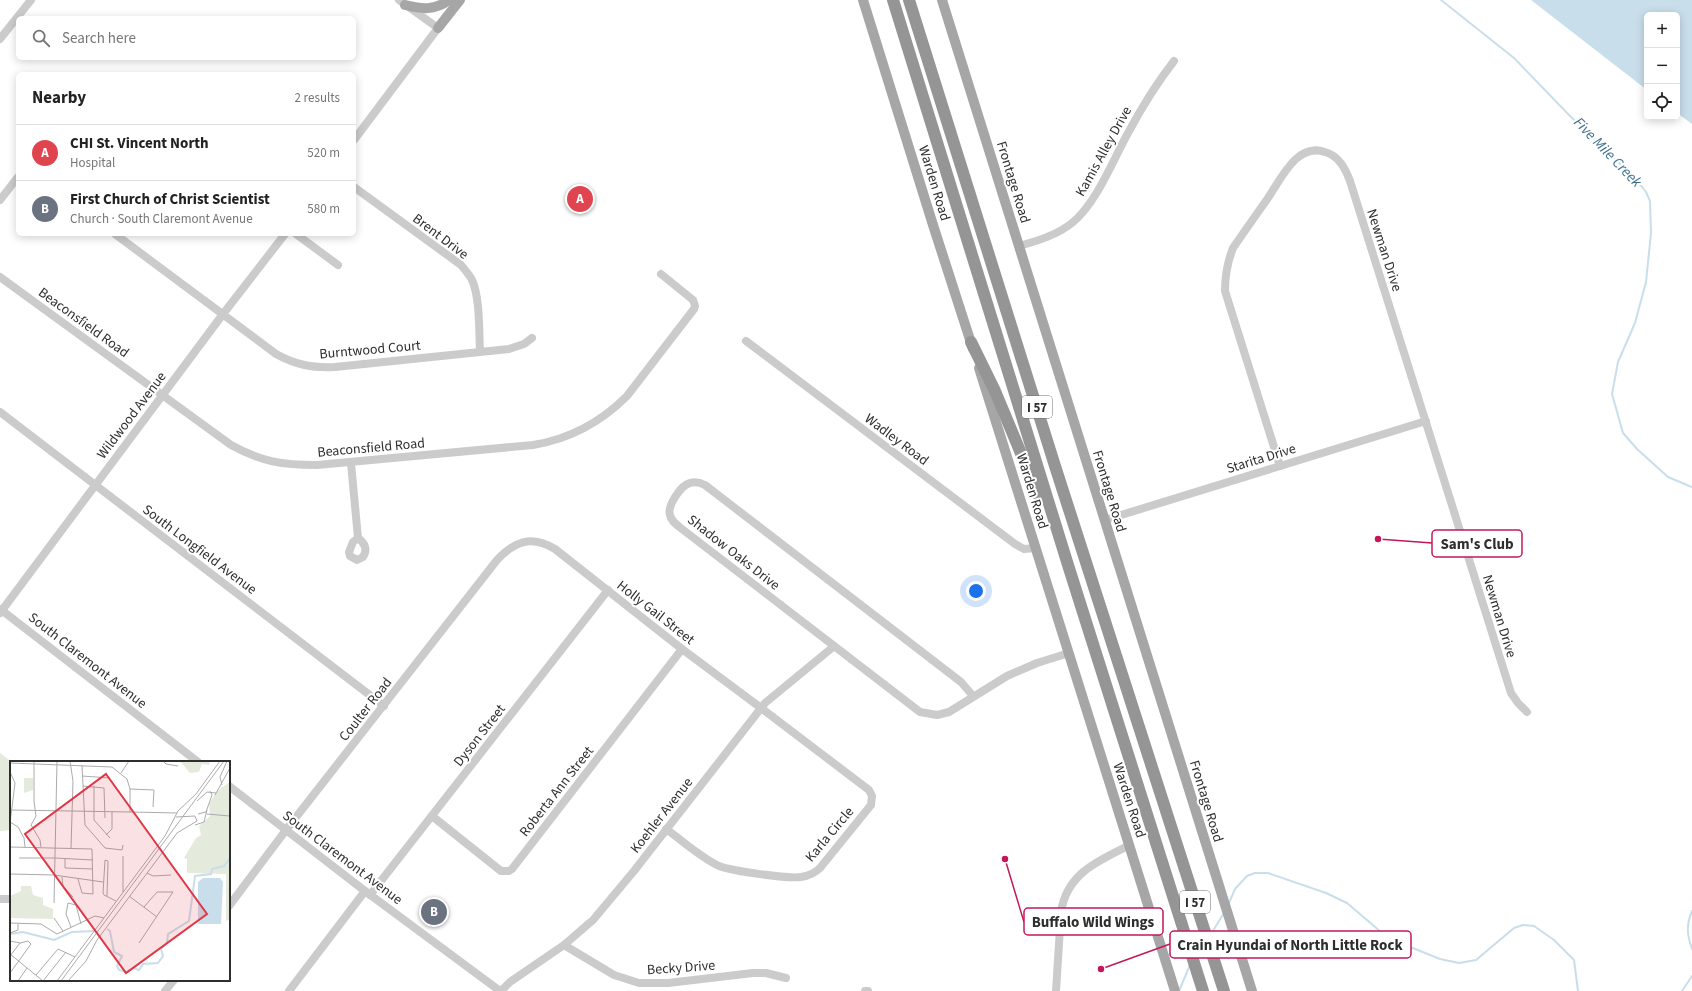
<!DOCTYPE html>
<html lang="en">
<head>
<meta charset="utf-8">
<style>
  body { margin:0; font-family:"Source Sans 3",sans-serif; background:#f2f2f2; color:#222 }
  .controls { position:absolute; right:12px; top:12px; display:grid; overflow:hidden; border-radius:6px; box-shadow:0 2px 10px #0003 }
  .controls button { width:36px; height:36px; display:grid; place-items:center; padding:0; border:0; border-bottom:1px solid #e0e0e0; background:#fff; color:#222; font:20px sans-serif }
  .you { position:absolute; left:976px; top:591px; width:14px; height:14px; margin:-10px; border:3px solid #fff; border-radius:50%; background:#1a73e8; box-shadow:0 0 0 6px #1a73e833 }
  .badge { display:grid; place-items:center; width:26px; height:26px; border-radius:50%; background:#7c3aed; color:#fff; font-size:13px; font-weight:700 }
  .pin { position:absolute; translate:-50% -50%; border:2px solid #fff; box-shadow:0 1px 4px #0006 }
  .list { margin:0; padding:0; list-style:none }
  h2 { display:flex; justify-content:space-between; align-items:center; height:52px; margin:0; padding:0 16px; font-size:17px }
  h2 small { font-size:13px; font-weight:400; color:#767676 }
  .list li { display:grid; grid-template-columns:26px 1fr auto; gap:12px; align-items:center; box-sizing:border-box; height:56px; padding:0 16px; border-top:1px solid #e0e0e0 }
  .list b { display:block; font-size:15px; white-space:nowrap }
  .list p { margin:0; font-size:13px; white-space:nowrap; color:#767676 }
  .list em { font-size:13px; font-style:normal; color:#767676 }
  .icon { flex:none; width:22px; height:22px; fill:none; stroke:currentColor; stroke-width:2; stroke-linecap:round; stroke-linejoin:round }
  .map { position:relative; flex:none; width:1692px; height:991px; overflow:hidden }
  .search { position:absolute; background:#fff; box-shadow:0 2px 10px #0003; left:16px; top:16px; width:340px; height:44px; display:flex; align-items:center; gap:10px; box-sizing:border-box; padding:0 14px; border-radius:6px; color:#767676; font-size:15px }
  .panel { position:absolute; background:#fff; box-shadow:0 2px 10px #0003; left:16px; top:72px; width:340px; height:164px; border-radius:6px }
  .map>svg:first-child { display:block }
  .green { fill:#e5ebdc }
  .water { fill:#c9deeb }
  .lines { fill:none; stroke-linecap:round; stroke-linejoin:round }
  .stream { stroke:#c9deeb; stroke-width:2 }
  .minor { stroke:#cbcbcb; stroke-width:8 }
  .major { stroke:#a6a6a6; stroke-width:10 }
  .highway { stroke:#959595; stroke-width:12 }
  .labels { text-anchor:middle; stroke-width:4; stroke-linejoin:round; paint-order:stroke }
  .shield { fill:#fff; stroke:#6d6d6d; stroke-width:1 }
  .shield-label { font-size:13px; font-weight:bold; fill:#2e2e2e }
  .street-label { font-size:14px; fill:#2e2e2e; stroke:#fff }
  .water-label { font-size:15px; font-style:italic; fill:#3f718e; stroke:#fff }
  .inset-river { fill:none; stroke:#c9deeb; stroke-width:2 }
  .inset-road { fill:none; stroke:#ababab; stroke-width:1 }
  .view { fill:#e03646; fill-opacity:0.15; stroke:#e03646; stroke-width:2 }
  .inset-edge { fill:none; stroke:#2e2e2e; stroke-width:2 }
  .leader { fill:none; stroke:#c2185b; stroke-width:1.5 }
  .callout-dot { fill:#c2185b; stroke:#fff; stroke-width:1.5 }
  .callout { fill:#fff; stroke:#c2185b; stroke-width:1.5 }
  .callout-label { font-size:15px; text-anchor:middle; font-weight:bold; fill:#2e2e2e }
</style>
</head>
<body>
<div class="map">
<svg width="1692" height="991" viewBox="0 0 1692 991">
  <rect width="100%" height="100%" fill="#fff"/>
  <!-- green -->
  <polygon class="green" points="0,753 12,762 11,762 11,830 0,831"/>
  <!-- water -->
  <polygon class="water" points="1531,0 1692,0 1692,124 1677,113 1677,15 1647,15 1647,90"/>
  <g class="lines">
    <!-- stream -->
    <g class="stream">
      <polyline points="1441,0 1514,58 1570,116 1636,179 1646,192 1650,201 1651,233 1646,282 1635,323 1618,362 1612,394 1623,433 1637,449 1668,477 1692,487"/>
      <polyline points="1229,903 1235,889 1247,876 1255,873 1268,873 1326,893 1347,903 1388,938 1440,959 1459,963 1476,960 1514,928 1523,925 1534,926 1554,940 1574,960 1578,991"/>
      <path d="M1692 911C1686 925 1687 935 1692 949"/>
      <polyline points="1211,934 1224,913"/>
      <polyline points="1197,954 1204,943"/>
      <polyline points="1179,991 1190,965"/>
      <polyline points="1682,991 1692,976"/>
    </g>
    <!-- minor -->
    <g class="minor">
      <polyline points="0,39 31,0"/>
      <polyline points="354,140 438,28 399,0"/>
      <path d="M354 187 461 265C465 270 469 274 472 280 480 297 479 331 480 351"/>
      <polyline points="0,200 18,177"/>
      <path d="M115 234 276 354C296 365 312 368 335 367L509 349 524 344 532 338"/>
      <polyline points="296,234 338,265"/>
      <path d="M1019 246C1037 241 1057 235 1072 223 1096 204 1113 160 1128 133 1142 107 1156 84 1174 61"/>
      <path d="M0 277 231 445C262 462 282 465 317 465L533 445C570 439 600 423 627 396L694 309 695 306 693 300 661 274"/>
      <polyline points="746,341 1015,544 1024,549 1036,548"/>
      <polyline points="0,412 384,706"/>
      <polyline points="351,463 358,538"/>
      <path d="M1280 466 1225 291C1225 276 1227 263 1233 248 1244 232 1256 215 1268 198 1281 179 1297 142 1325 152 1339 156 1345 168 1350 181L1511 693 1518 703 1527 712"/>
      <polyline points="1105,520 1426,421"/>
      <path d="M358 538C365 543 368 550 363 557L357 560 350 556 349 552 353 542Z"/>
      <polyline points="0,609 198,762"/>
      <polyline points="0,613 223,314 285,234"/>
      <path d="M973 696 961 682 705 485C701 483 696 481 690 483 681 485 667 506 670 515 671 521 677 525 682 529L920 712 937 715 949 712 1007 676 1037 663 1069 653"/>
      <polyline points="229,786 365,891 500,991"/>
      <polyline points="432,816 501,871 509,871 512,869 682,649"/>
      <polyline points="370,895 608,590"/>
      <polyline points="0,899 11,899"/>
      <path d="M229 906 286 830 497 560C515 541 531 535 555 549L682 649 761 708 869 790 872 796 871 805 820 868C815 873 808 876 801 877 788 879 732 871 719 866 700 857 683 841 666 829"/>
      <polyline points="564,945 614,975 639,983 668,983 753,973 766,973 786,978"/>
      <polyline points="165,991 174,980"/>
      <polyline points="289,991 365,891"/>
      <polyline points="501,991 510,982 564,945 593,920 634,871 765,703 833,647"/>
      <polyline points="865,991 868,991"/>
      <path d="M1056 991 1061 912C1067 873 1098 861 1130 845"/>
    </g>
    <!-- major -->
    <g class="major">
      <polyline points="863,0 933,225 973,349"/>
      <polyline points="942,0 1252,991"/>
      <path d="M405 5C422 9 434 11 449 0"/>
      <polyline points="438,28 460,0"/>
      <polyline points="979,368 1175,991"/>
    </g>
    <!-- highway -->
    <g class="highway">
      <polyline points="893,0 1068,565 1203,991"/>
      <polyline points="909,0 1055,466 1224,991"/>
      <polyline points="971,342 995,391 1040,499"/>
    </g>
  </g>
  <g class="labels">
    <!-- shield labels -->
    <g class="shield">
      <rect x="1022" y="396" width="30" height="22" rx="3"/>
      <rect x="1180" y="891" width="30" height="22" rx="3"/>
    </g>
    <g class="shield-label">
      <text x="1037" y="412">I 57</text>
      <text x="1195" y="907">I 57</text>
    </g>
    <!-- street labels -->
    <g class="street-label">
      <text transform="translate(1103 151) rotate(-61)" y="5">Kamis Alley Drive</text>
      <text transform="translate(1014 182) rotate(73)" y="5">Frontage Road</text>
      <text transform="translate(935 183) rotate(73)" y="5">Warden Road</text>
      <text transform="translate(441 236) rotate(37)" y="5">Brent Drive</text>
      <text transform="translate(1385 250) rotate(72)" y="5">Newman Drive</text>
      <text transform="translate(84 322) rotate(36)" y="5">Beaconsfield Road</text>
      <text transform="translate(370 349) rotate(-5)" y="5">Burntwood Court</text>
      <text transform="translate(131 415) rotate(-53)" y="5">Wildwood Avenue</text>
      <text transform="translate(897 439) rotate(37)" y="5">Wadley Road</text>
      <text transform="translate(371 447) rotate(-5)" y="5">Beaconsfield Road</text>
      <text transform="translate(1261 458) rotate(-17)" y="5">Starita Drive</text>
      <text transform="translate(1033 491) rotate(73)" y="5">Warden Road</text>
      <text transform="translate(1110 491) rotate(73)" y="5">Frontage Road</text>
      <text transform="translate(200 549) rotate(37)" y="5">South Longfield Avenue</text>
      <text transform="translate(734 552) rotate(38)" y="5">Shadow Oaks Drive</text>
      <text transform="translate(656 612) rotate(38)" y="5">Holly Gail Street</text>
      <text transform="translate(1500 616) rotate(73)" y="5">Newman Drive</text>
      <text transform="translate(88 660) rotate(38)" y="5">South Claremont Avenue</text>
      <text transform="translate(365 709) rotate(-52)" y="5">Coulter Road</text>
      <text transform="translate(479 735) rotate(-52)" y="5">Dyson Street</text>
      <text transform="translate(556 791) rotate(-52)" y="5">Roberta Ann Street</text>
      <text transform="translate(1130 800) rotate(72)" y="5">Warden Road</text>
      <text transform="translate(1207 801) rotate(73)" y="5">Frontage Road</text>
      <text transform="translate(661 815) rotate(-52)" y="5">Koehler Avenue</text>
      <text transform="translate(829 834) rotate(-50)" y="5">Karla Circle</text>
      <text transform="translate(343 857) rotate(37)" y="5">South Claremont Avenue</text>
      <text transform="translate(681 967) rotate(-4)" y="5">Becky Drive</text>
    </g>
    <!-- water labels -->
    <g class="water-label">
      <text transform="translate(1608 152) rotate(46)" y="5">Five Mile Creek</text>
    </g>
  </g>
  <!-- overview -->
  <g transform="translate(10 761)">
    <rect width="220" height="220" fill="#fff"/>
    <path d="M170 0H200V1L199 4 192 3 189 11 180 12ZM14 17H23V29L14 32ZM220 21V158L216 160V113L177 112V98L174 97 186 77 191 74 189 65 200 55 199 43 207 30ZM11 125H21L23 134 33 137V144L43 148V158L0 157V135L11 130Z" fill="#e5ebdc"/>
    <path d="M193 117H210L213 121 211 163H188V121Z" fill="#c9deeb"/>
    <path class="inset-river" d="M97 168 100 170 104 191 112 195 107 205 109 209 117 211 123 207 129 209 133 203 148 202 153 195 151 188 157 182 158 173 179 160 185 115 201 113 202 108 214 105 220 97M0 173 13 171 44 179 62 171 84 170"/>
    <path class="inset-road" d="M24 0V40L26 55 21 64 30 79 31 86M60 0 63 20 61 87M153 0 156 3 168 5M0 2 102 6 117 18 120 28V51L0 49M72 4 75 64 95 87 112 89 113 84M0 11 5 22 0 62M111 12 119 0M72 15 100 17M212 24 210 16 217 0M73 25 94 27 95 57M84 25V59L100 77M120 28 144 29 143 46M205 34 220 7M187 40 197 31 206 32M120 51 167 52M188 53 196 51 202 34 200 30M197 53 220 55M0 61 8 66 14 77 15 86M185 64 194 61 197 49M96 74 102 68V51M0 86 82 88 83 133 72 132 68 118M113 95V131M9 97H45M45 97 83 99M55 98V107L83 108M137 112 143 115 161 114M0 113 44 114 93 121M52 116 53 125 63 136M97 135 98 100 95 99 93 132 94 134 106 140M119 135 147 156M44 142 47 0M44 157 53 170M0 162 31 163 47 173 85 155 94 157M61 166 56 153 58 142 66 144 71 163M0 172 8 169V163M0 180 10 182 18 180 21 183 0 212M129 182 163 131H147L134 146M0 193 33 220M0 195 10 182M26 214 48 188 65 196M8 220 17 207M33 220 56 191M47 220 155 75 168 50 186 33 210 0M51 220 214 0M58 220 76 200 87 179 167 72 187 60 185 55 166 56"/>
    <path class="view" d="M96 13 197 153 116 212 15 73Z"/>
    <rect width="220" height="220" class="inset-edge"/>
  </g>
  <!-- callouts -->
  <path class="leader" d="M1378 539L1432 543M1005 859L1024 922M1101 969L1170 944"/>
  <g class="callout-dot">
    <circle cx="1378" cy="539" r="4"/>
    <circle cx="1005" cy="859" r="4"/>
    <circle cx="1101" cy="969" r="4"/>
  </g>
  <g class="callout">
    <rect x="1432" y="530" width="90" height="27" rx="4"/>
    <rect x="1024" y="908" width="139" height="27" rx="4"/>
    <rect x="1170" y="931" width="241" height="27" rx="4"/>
  </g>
  <g class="callout-label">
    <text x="1477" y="549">Sam's Club</text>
    <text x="1093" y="927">Buffalo Wild Wings</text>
    <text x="1290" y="950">Crain Hyundai of North Little Rock</text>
  </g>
</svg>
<div class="controls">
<button>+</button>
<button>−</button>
<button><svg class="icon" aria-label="locate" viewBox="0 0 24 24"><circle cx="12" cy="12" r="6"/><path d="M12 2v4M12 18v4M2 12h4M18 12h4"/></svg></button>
</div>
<div class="you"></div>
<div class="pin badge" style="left:580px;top:199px;background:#e0444e">A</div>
<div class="pin badge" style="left:434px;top:912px;background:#6b7280">B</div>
<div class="search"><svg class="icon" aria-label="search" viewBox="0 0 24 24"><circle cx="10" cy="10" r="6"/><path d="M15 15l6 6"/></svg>Search here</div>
<section class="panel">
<h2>Nearby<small>2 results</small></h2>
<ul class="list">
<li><span class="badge" style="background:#e0444e">A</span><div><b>CHI St. Vincent North</b><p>Hospital</p></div><em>520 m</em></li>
<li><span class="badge" style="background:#6b7280">B</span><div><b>First Church of Christ Scientist</b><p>Church · South Claremont Avenue</p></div><em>580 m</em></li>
</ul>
</section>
</div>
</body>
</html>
